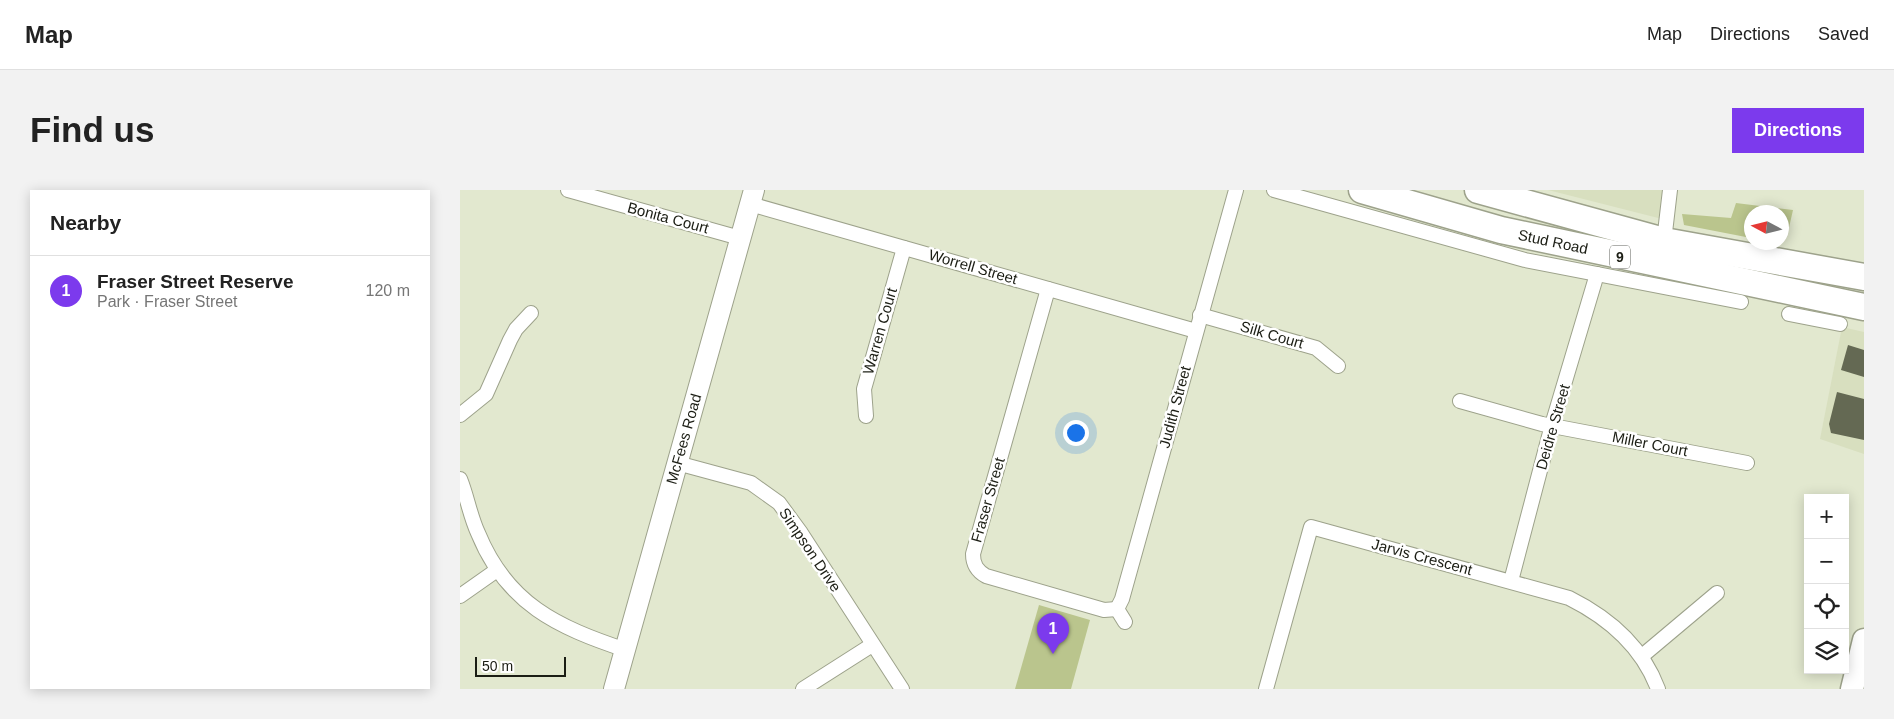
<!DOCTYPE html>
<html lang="en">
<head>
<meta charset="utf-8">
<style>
  body { margin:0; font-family:Helvetica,sans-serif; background:#f2f2f2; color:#222 }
  .controls { position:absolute; right:15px; bottom:15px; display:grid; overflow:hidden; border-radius:0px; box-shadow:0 2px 12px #0003 }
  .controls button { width:45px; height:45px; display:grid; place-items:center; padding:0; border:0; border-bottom:1px solid #e0e0e0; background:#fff; color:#222; font:25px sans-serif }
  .compass { position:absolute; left:1284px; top:15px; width:45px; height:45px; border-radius:50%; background:#fff; box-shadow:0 2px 12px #0003; rotate:277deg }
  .scale { position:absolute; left:15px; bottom:12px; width:91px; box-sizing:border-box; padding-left:5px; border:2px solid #1b1d14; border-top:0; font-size:14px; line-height:18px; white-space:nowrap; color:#1b1d14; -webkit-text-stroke:4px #fff; paint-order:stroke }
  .you { position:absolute; left:615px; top:242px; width:18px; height:18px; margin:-12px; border:4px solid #fff; border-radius:50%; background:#1a73e8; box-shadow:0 0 0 8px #1a73e833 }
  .badge { display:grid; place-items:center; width:32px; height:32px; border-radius:50%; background:#7c3aed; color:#fff; font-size:16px; font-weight:700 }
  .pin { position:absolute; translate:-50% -41px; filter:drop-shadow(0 1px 2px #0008) }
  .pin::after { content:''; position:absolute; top:26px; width:18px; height:15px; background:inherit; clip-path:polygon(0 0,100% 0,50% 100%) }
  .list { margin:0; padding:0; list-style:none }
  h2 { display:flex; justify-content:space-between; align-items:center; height:65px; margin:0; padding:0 20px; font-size:21px }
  h2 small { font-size:16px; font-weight:400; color:#767676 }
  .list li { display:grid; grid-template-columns:32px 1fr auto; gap:15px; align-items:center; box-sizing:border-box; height:70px; padding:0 20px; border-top:1px solid #e0e0e0 }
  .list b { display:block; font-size:19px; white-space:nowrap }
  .list p { margin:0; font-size:16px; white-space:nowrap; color:#767676 }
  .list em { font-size:16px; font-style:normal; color:#767676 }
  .icon { flex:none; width:28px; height:28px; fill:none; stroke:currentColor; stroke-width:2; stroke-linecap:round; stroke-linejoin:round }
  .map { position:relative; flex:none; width:1404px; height:499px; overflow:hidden; border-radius:0px }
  header { display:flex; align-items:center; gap:30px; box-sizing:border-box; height:70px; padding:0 25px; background:#fff; border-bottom:1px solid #e0e0e0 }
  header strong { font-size:24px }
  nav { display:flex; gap:28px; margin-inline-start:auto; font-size:18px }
  .intro { display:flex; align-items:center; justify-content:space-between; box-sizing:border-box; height:120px; padding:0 30px }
  h1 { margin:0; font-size:35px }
  .button { padding:12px 22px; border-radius:0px; background:#7c3aed; color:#fff; font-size:18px; font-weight:700 }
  main { display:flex; gap:30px; padding:0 30px }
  aside { flex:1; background:#fff; border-radius:0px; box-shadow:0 2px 12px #0003 }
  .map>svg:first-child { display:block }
  .built { fill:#d8dfbf }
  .green { fill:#bac58d }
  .building { fill:#646953 }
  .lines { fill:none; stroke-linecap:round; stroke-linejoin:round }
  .street-casing { stroke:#9da28b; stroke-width:16 }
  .secondary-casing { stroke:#9da28b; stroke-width:22 }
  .primary-casing { stroke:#9da28b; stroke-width:25 }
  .highway-casing { stroke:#9da28b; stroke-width:29 }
  .street { stroke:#fff; stroke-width:14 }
  .secondary { stroke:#fff; stroke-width:20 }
  .primary { stroke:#fff; stroke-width:22 }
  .highway { stroke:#fff; stroke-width:26 }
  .labels { text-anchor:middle; stroke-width:5; stroke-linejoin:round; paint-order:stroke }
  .shield { fill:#fff; stroke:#5f615a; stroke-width:1 }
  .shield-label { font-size:14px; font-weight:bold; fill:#1b1d14 }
  .street-label { font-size:15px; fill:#1b1d14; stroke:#fff }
</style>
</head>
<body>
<header>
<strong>Map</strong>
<nav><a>Map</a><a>Directions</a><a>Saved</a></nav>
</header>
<div class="intro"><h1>Find us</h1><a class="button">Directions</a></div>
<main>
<aside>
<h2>Nearby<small></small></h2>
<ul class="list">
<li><span class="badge">1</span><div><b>Fraser Street Reserve</b><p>Park · Fraser Street</p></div><em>120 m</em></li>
</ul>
</aside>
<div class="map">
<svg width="1404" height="499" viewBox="0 0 1404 499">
  <rect width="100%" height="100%" fill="#e2e8cf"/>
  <!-- built -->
  <g class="built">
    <polygon points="1088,0 1213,0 1210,31"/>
    <polygon points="1382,137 1404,142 1404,264 1360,249"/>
  </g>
  <!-- green -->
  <g class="green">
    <polygon points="1276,13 1333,20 1328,42 1322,49 1322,22 1292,22 1291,48 1224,35 1222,24 1271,28"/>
    <polygon points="579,415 630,430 611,499 555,499"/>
  </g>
  <!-- building -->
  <g class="building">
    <polygon points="1388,155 1404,160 1404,187 1381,180"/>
    <polygon points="1377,202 1404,209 1404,250 1371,243 1369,234"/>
  </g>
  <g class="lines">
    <defs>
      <g id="street">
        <polyline points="108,0 280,48"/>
        <polyline points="814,0 1065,70 1281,112"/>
        <polyline points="290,14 736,141"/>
        <polyline points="1204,51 1210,0"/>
        <path d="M588 99 513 364C513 375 517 381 526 386L644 420 657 419"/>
        <polyline points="1329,124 1380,134"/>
        <polyline points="740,125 856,158 878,176"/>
        <polyline points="1000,211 1082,234 1287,273"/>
        <polyline points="0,225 26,204 50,150 56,139 71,123"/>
        <polyline points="406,226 404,199 444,58"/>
        <polyline points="217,273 291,293 319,313 341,343 442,499"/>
        <path d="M0 289C7 306 10 326 18 343 47 414 97 437 166 460"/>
        <polyline points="1051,391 1092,235 1137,84"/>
        <polyline points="0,406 37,380"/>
        <polyline points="657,419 662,409 776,0"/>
        <polyline points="657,419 665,432"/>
        <polyline points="1182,466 1257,403"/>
        <polyline points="343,499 412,455"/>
        <path d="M806 499 851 337 1109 408C1149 428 1182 456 1198 499"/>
      </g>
      <polyline id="secondary" points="154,499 294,0"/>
      <polyline id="primary" points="1392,499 1404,450"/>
      <g id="highway">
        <polyline points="902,0 1041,40 1404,117"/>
        <polyline points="1018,0 1204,51 1404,87"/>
      </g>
    </defs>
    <!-- street casing -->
    <use href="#street" class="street-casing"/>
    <!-- secondary casing -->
    <use href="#secondary" class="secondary-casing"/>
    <!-- primary casing -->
    <use href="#primary" class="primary-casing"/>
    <!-- highway casing -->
    <use href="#highway" class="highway-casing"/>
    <!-- street -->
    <use href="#street" class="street"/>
    <!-- secondary -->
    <use href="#secondary" class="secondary"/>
    <!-- primary -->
    <use href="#primary" class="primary"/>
    <!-- highway -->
    <use href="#highway" class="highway"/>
  </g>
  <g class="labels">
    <!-- shield labels -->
    <rect class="shield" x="1150" y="55.5" width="20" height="23" rx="4"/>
    <g class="shield-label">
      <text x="1160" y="72">9</text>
    </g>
    <!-- street labels -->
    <g class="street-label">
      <text transform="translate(208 28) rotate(15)" y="5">Bonita Court</text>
      <text transform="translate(1093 52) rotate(12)" y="5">Stud Road</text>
      <text transform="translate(513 77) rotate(16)" y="5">Worrell Street</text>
      <text transform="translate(420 141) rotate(-74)" y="5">Warren Court</text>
      <text transform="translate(812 145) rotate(16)" y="5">Silk Court</text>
      <text transform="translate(715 217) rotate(-75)" y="5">Judith Street</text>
      <text transform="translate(1093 237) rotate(-74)" y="5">Deidre Street</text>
      <text transform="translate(224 249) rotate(-74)" y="5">McFees Road</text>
      <text transform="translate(1190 254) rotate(11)" y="5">Miller Court</text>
      <text transform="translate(528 310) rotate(-74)" y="5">Fraser Street</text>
      <text transform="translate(350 360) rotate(56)" y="5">Simpson Drive</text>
      <text transform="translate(962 367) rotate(15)" y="5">Jarvis Crescent</text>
    </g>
  </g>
</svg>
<div class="controls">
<button>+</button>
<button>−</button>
<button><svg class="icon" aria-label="locate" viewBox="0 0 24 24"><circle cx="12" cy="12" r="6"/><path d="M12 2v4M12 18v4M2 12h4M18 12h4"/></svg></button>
<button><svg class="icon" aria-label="layers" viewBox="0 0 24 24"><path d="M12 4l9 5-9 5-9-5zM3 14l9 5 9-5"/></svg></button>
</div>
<svg class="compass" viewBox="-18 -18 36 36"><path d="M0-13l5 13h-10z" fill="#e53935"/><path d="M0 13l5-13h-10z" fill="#767676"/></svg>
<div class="scale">50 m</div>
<div class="you"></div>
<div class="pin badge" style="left:593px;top:464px">1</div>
</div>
</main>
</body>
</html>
